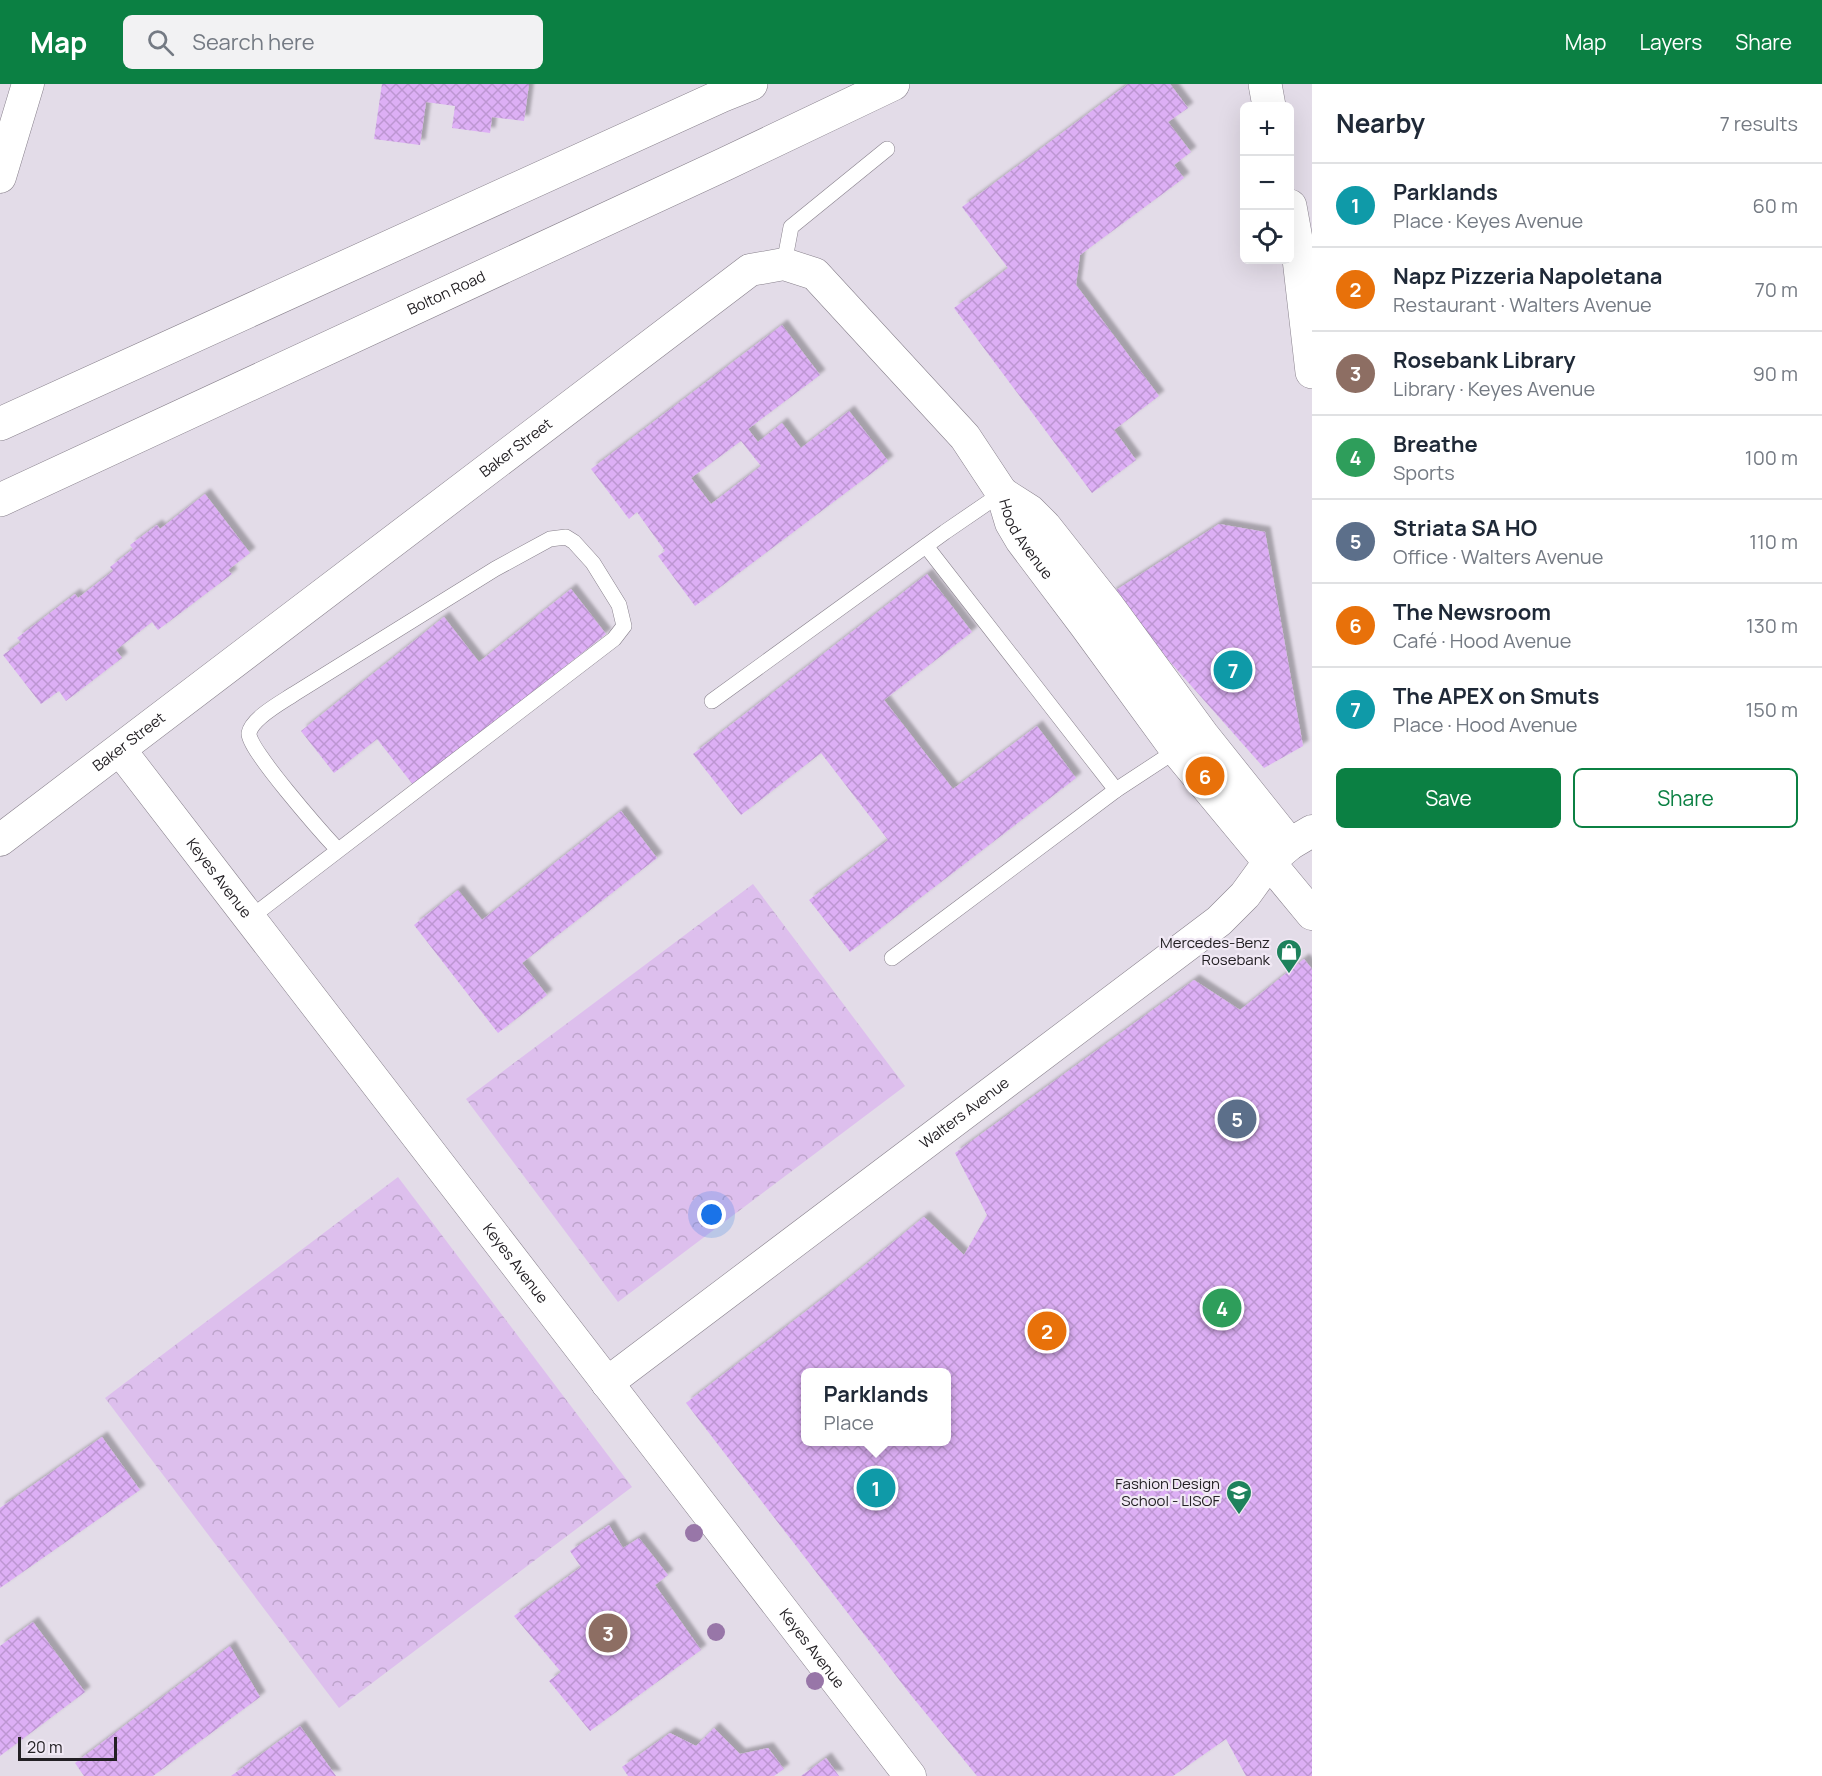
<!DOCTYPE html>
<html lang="en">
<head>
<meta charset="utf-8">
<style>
  body { margin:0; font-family:Manrope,sans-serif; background:#f2f2f3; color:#1f2937 }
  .controls { position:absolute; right:18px; top:18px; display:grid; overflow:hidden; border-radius:9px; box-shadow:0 6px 24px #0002 }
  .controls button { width:54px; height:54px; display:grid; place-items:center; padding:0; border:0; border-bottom:2px solid #e0e1e3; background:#fff; color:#1f2937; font:30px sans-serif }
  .scale { position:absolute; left:18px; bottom:15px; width:99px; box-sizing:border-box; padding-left:6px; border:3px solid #232024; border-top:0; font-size:16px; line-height:21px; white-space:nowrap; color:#232024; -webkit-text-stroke:4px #f1e9f5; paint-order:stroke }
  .you { position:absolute; left:712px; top:1131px; width:21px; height:21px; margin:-15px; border:4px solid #fff; border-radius:50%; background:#1a73e8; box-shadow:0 0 0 9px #1a73e833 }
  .badge { display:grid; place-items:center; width:39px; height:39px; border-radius:50%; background:#0b8043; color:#fff; font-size:20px; font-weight:700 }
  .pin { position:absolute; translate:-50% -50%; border:3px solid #fff; box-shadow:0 2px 6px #0006 }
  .popup { position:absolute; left:801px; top:1284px; width:150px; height:78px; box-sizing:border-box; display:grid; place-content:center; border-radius:9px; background:#fff; filter:drop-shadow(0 2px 4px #0005); font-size:20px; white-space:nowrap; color:#747a83 }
  .popup b { font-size:22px; color:#1f2937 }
  .popup::after { content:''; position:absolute; left:50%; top:100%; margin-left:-12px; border:12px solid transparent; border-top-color:#fff }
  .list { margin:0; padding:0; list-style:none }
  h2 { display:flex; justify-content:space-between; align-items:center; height:78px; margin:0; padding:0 24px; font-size:26px }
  h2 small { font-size:20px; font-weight:400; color:#747a83 }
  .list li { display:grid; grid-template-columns:39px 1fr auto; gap:18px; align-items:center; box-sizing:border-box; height:84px; padding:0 24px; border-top:2px solid #e0e1e3 }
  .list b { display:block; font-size:22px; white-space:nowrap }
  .list p { margin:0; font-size:20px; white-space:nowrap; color:#747a83 }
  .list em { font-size:20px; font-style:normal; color:#747a83 }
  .actions { display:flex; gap:12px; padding:18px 24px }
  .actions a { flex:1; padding:14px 0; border:2px solid #0b8043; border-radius:9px; text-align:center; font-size:21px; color:#0b8043 }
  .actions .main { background:#0b8043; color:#fff }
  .icon { flex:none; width:33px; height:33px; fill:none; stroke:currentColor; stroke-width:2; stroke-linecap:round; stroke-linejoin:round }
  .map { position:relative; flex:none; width:1312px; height:1692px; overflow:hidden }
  header { display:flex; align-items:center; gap:36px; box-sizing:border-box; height:84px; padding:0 30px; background:#0b8043; color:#fff }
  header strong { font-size:28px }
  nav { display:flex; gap:33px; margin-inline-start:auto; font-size:21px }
  .search { width:420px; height:54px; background:#f2f2f3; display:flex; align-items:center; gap:15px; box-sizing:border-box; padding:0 21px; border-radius:9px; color:#747a83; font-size:22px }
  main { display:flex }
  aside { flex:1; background:#fff }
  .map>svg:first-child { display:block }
  .park { fill:url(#park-crowns) }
  .building { fill:url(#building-cross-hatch); fill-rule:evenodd; filter:url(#shadow) }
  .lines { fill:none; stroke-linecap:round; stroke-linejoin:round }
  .lane-casing { stroke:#88818c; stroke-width:16 }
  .street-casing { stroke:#88818c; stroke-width:33 }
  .secondary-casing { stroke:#88818c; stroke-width:34 }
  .lane { stroke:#fff; stroke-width:15 }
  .street { stroke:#fff; stroke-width:32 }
  .secondary { stroke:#fff; stroke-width:33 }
  .tree { fill:#9876a8 }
  .labels { text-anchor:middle; stroke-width:4.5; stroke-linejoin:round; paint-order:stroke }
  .street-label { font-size:15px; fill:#232024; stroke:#f1e9f5 }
  .poi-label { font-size:15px; fill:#232024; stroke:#f1e9f5; text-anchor:end }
</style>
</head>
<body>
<header>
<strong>Map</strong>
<div class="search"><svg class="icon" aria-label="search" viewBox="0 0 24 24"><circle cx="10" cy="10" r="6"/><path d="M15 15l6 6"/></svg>Search here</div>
<nav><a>Map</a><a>Layers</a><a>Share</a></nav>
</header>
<main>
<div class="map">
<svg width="1312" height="1692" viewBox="0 0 1312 1692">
  <defs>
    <pattern id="park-crowns" width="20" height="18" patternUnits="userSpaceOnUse" patternTransform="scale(1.5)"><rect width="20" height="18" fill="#ddbfed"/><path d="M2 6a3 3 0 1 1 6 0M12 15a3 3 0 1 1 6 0" fill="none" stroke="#bda4cb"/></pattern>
    <pattern id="building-cross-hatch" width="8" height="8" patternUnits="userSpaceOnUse" patternTransform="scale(1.5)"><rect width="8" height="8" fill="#ddaff5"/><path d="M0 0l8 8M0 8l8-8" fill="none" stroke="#bd96d2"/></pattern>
    <filter id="shadow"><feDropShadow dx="5.5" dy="-5.5" stdDeviation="1.5" flood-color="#0004"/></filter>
  </defs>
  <rect width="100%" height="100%" fill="#e3dce8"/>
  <!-- park -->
  <g class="park">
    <polygon points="753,800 905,1002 618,1218 466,1015"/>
    <polygon points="398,1093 632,1403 339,1624 105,1314"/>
  </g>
  <!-- building -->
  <g class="building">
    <polygon points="382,0 529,0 524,37 492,33 490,49 452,44 455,22 426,18 420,61 374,55"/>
    <polygon points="1128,0 1170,0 1188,24 1168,38 1191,68 1174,81 1184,94 1080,171 1076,201 1159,312 1114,346 1136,376 1092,409 954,224 1008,184 962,123"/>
    <path d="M782 241 820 291 748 345 758 358 782 339 801 364 849 327 888 377 695 522 658 472 665 467 637 428 629 435 591 385ZM741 357 761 382 711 420 691 394Z"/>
    <polygon points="205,410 250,469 228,486 232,490 158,546 152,538 116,566 122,574 66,617 59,607 41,620 3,571 21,558 17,554 75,510 78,514 113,487 110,483 133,465 130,461 157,441 160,445"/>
    <polygon points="1219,440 1265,448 1303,662 1264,684 1110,510"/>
    <polygon points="927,490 972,548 884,616 953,705 1037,642 1076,694 850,868 809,816 888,756 821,669 741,731 693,670"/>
    <polygon points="571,505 606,550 414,702 377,655 334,689 301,647 444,533 479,578"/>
    <polygon points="621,727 657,774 522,879 547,911 498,949 414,841 458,806 482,836"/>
    <path d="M1304 875 1312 885V1692H1246L1226 1655 1173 1692H977L910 1610 686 1319 843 1199 924 1133 964 1171 987 1131 955 1069 1194 896 1240 926ZM806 1288H946V1358H806Z"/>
    <polygon points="102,1353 140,1406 0,1504 0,1424"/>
    <polygon points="609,1441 623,1464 639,1454 668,1491 655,1501 701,1566 590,1647 549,1597 561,1588 514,1532 581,1483 570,1467"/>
    <polygon points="33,1538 85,1608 0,1672 0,1562"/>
    <polygon points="230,1562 260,1613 153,1692 84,1692 75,1679"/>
    <polygon points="300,1642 336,1692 231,1692"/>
    <polygon points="714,1644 740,1670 768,1664 784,1685 774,1692 628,1692 622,1683 670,1649 696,1662"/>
    <polygon points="826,1674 839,1692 801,1692"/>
  </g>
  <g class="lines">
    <defs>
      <g id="lane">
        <polyline points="784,180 791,143 887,65"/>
        <polyline points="926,462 1116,706"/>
        <polyline points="712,617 945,448 1002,409"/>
        <path d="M250 834 614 555 624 542 619 521 593 479 574 458 566 453 550 455 495 485 294 610C282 618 252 634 249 649 246 663 324 751 338 766"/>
        <polyline points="892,874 1116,706 1180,664"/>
      </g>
      <g id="street">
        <polyline points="0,93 28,0"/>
        <polyline points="1002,409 1030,427 1045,442 1109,523 1203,651 1290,760"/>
        <path id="s1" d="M120 666 910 1692"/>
        <path id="s2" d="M0 756 750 186 784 180 815 190 965 353 1002 409 1011 439 1021 456 1085 541 1177 667 1312 830"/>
        <path id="s3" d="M607 1299 1219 837 1245 811 1269 778 1290 760 1312 747"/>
      </g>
      <g id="secondary">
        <polyline points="1265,0 1269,22"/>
        <polyline points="1290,122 1298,166 1312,288"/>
        <polyline points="0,340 721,12 751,0"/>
        <path id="s4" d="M0 416 725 80 893 0"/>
      </g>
    </defs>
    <!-- lane casing -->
    <use href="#lane" class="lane-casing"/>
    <!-- street casing -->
    <use href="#street" class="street-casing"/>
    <!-- secondary casing -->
    <use href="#secondary" class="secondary-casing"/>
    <!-- lane -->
    <use href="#lane" class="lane"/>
    <!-- street -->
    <use href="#street" class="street"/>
    <!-- secondary -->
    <use href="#secondary" class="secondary"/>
  </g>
  <!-- trees -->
  <g class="tree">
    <circle cx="694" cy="1449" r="9"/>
    <circle cx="716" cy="1548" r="9"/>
    <circle cx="815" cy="1597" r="9"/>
  </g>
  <!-- icons -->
  <defs>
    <symbol id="shop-pin" viewBox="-11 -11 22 30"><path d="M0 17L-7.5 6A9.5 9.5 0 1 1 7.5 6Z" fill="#1e825c" stroke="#f1e9f5"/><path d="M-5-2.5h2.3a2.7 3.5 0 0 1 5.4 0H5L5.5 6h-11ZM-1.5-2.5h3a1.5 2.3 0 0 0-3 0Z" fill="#fff"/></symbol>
    <symbol id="university-pin" viewBox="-11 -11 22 30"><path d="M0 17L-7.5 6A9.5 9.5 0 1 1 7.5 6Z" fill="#1e825c" stroke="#f1e9f5"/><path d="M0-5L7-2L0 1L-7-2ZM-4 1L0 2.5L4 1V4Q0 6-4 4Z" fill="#fff"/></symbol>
  </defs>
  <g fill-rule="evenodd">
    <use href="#shop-pin" x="1274" y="853" width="30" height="40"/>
    <use href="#university-pin" x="1224" y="1394" width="30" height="40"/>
  </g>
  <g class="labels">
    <!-- street labels -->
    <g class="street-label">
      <text dy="5" stroke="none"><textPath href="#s4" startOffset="492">Bolton Road</textPath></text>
      <text dy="5" stroke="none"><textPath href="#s2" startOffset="648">Baker Street</textPath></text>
      <text dy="5" stroke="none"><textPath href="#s2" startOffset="1350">Hood Avenue</textPath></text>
      <text dy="5" stroke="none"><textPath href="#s2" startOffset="162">Baker Street</textPath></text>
      <text dy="5" stroke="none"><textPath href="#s1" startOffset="162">Keyes Avenue</textPath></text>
      <text dy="5" stroke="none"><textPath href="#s3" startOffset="448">Walters Avenue</textPath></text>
      <text dy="5" stroke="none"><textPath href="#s1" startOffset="648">Keyes Avenue</textPath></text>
      <text dy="5" stroke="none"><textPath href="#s1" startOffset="1134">Keyes Avenue</textPath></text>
    </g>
    <!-- poi labels -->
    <g class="poi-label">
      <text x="1270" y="864">Mercedes-Benz<tspan x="1270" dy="17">Rosebank</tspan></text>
      <text x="1220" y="1405">Fashion Design<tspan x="1220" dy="17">School - LISOF</tspan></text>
    </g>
  </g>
</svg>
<div class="controls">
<button>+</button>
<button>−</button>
<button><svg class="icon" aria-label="locate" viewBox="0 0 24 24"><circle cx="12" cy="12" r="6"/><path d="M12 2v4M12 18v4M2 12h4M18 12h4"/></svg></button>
</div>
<div class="scale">20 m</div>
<div class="you"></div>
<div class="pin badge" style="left:876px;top:1404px;background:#0f9aa8">1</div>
<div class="popup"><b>Parklands</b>Place</div>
<div class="pin badge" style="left:1047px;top:1247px;background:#e8710a">2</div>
<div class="pin badge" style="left:608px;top:1549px;background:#8d6e63">3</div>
<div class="pin badge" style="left:1222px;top:1224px;background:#2e9e5b">4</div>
<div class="pin badge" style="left:1237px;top:1035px;background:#5c6f8a">5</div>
<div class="pin badge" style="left:1205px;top:692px;background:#e8710a">6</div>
<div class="pin badge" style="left:1233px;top:586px;background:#0f9aa8">7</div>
</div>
<aside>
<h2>Nearby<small>7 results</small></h2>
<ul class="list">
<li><span class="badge" style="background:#0f9aa8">1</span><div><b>Parklands</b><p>Place · Keyes Avenue</p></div><em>60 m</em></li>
<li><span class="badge" style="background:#e8710a">2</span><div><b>Napz Pizzeria Napoletana</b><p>Restaurant · Walters Avenue</p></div><em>70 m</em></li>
<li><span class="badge" style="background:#8d6e63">3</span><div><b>Rosebank Library</b><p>Library · Keyes Avenue</p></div><em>90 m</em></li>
<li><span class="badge" style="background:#2e9e5b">4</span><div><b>Breathe</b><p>Sports</p></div><em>100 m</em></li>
<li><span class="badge" style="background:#5c6f8a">5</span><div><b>Striata SA HO</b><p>Office · Walters Avenue</p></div><em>110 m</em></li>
<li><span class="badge" style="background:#e8710a">6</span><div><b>The Newsroom</b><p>Café · Hood Avenue</p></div><em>130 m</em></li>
<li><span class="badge" style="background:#0f9aa8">7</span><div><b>The APEX on Smuts</b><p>Place · Hood Avenue</p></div><em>150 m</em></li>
</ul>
<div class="actions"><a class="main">Save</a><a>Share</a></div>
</aside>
</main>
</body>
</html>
